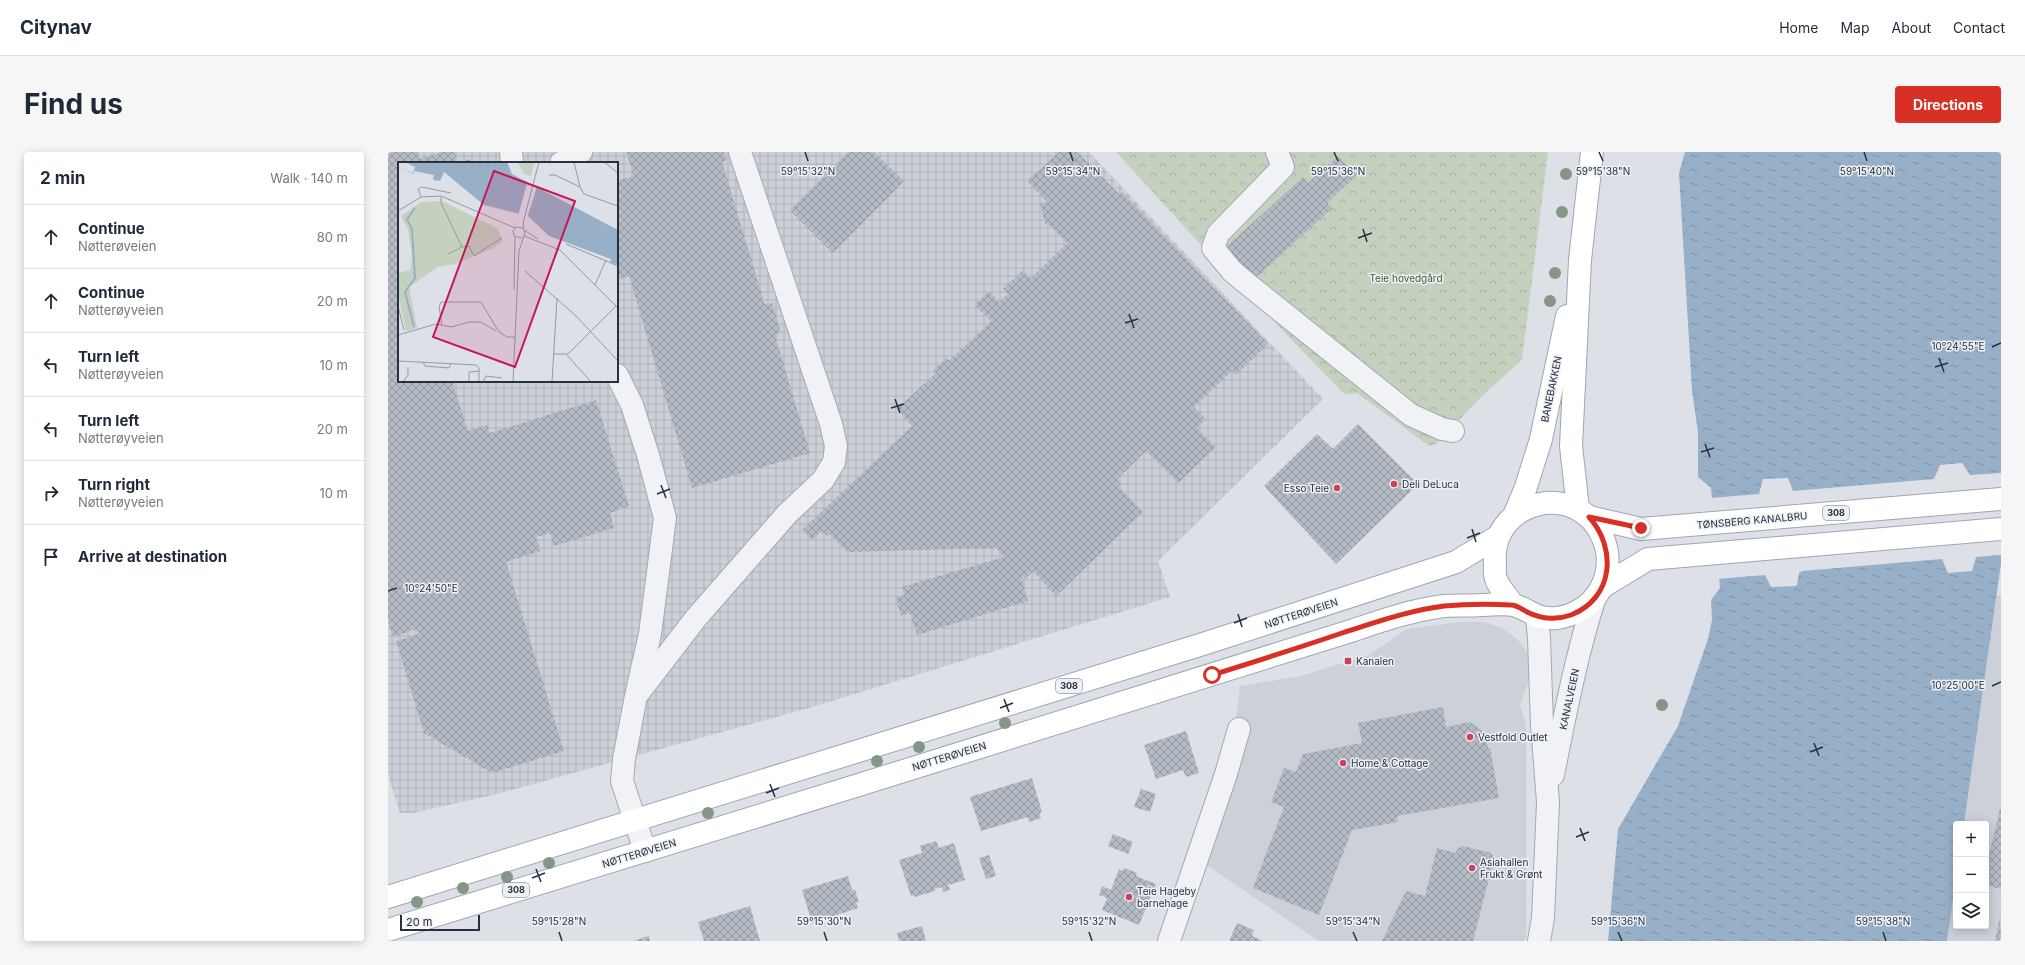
<!DOCTYPE html>
<html lang="en">
<head>
<meta charset="utf-8">
<style>
  body { margin:0; font-family:Inter,sans-serif; background:#f6f6f7; color:#1f2937 }
  .controls { position:absolute; right:12px; bottom:12px; display:grid; overflow:hidden; border-radius:4px; box-shadow:0 2px 10px #0003 }
  .controls button { width:36px; height:36px; display:grid; place-items:center; padding:0; border:0; border-bottom:1px solid #e0e1e3; background:#fff; color:#1f2937; font:20px sans-serif }
  .scale { position:absolute; left:12px; bottom:10px; width:80px; box-sizing:border-box; padding-left:4px; border:2px solid #27303d; border-top:0; font-size:11px; line-height:14px; white-space:nowrap; color:#27303d; -webkit-text-stroke:3px #edf0f5; paint-order:stroke }
  .stop { position:absolute; width:12px; height:12px; margin:-9px; border:3px solid #d93025; border-radius:50%; background:#fff }
  .stop.end { background:#d93025; border-color:#fff; box-shadow:0 1px 4px #0008 }
  .list { margin:0; padding:0; list-style:none }
  h2 { display:flex; justify-content:space-between; align-items:center; height:52px; margin:0; padding:0 16px; font-size:17px }
  h2 small { font-size:13px; font-weight:400; color:#747a83 }
  .list li { display:grid; grid-template-columns:26px 1fr auto; gap:12px; align-items:center; box-sizing:border-box; height:64px; padding:0 16px; border-top:1px solid #e0e1e3 }
  .list b { display:block; font-size:15px; white-space:nowrap }
  .list p { margin:0; font-size:13px; white-space:nowrap; color:#747a83 }
  .list em { font-size:13px; font-style:normal; color:#747a83 }
  .icon { flex:none; width:22px; height:22px; fill:none; stroke:currentColor; stroke-width:2; stroke-linecap:round; stroke-linejoin:round }
  .map { position:relative; flex:none; width:1613px; height:789px; overflow:hidden; border-radius:4px }
  header { display:flex; align-items:center; gap:24px; box-sizing:border-box; height:56px; padding:0 20px; background:#fff; border-bottom:1px solid #e0e1e3 }
  header strong { font-size:19px }
  nav { display:flex; gap:22px; margin-inline-start:auto; font-size:14px }
  .intro { display:flex; align-items:center; justify-content:space-between; box-sizing:border-box; height:96px; padding:0 24px }
  h1 { margin:0; font-size:28px }
  .button { padding:10px 18px; border-radius:4px; background:#d93025; color:#fff; font-size:14px; font-weight:700 }
  main { display:flex; gap:24px; padding:0 24px }
  aside { flex:1; background:#fff; border-radius:4px; box-shadow:0 2px 10px #0003 }
  .map>svg:first-child { display:block }
  .built { fill:#cbd0d9 }
  .industrial { fill:url(#industrial-grid); fill-rule:evenodd }
  .park { fill:url(#park-crowns) }
  .water { fill:url(#water-ripples) }
  .pier { fill:#dde1e7 }
  .building { fill:url(#building-cross-hatch) }
  .lines { fill:none; stroke-linecap:round; stroke-linejoin:round }
  .minor-casing { stroke:#a3a8b1; stroke-width:24 }
  .major-casing { stroke:#9da6b2; stroke-width:24 }
  .minor { stroke:#f0f2f5; stroke-width:22 }
  .major { stroke:#fff; stroke-width:22 }
  .tree { fill:#849685 }
  .route { stroke:#d93025; stroke-width:5 }
  .ticks { fill:none; stroke:#27303d; stroke-width:1.5 }
  .poi-dot { fill:#cc425b; stroke:#edf0f5; stroke-width:1.5 }
  .labels { text-anchor:middle; stroke-width:3; stroke-linejoin:round; paint-order:stroke }
  .shield { fill:#edf0f5; stroke:#626a74; stroke-width:1 }
  .shield-label { font-size:9px; font-weight:bold; fill:#27303d }
  .park-label { font-size:10px; fill:#3c5934; stroke:#edf0f5 }
  .street-label { font-size:10px; fill:#27303d; stroke:#edf0f5 }
  .poi-label { font-size:10px; fill:#27303d; stroke:#edf0f5; text-anchor:start }
  .inset-river { fill:none; stroke:#98b0c7; stroke-width:2 }
  .inset-road { fill:none; stroke:#949aa3; stroke-width:1 }
  .view { fill:#c2185b; fill-opacity:0.15; stroke:#c2185b; stroke-width:2 }
  .inset-edge { fill:none; stroke:#27303d; stroke-width:2 }
  .ticks-label { font-size:10px; text-anchor:middle; fill:#27303d; stroke:#edf0f5; stroke-width:3; stroke-linejoin:round; paint-order:stroke }
</style>
</head>
<body>
<header>
<strong>Citynav</strong>
<nav><a>Home</a><a>Map</a><a>About</a><a>Contact</a></nav>
</header>
<div class="intro"><h1>Find us</h1><a class="button">Directions</a></div>
<main>
<aside>
<h2>2 min<small>Walk · 140 m</small></h2>
<ul class="list">
<li><svg class="icon" aria-label="ahead" viewBox="0 0 24 24"><path d="M12 20V5M6 11l6-6 6 6"/></svg><div><b>Continue</b><p>Nøtterøveien</p></div><em>80 m</em></li>
<li><svg class="icon" aria-label="ahead" viewBox="0 0 24 24"><path d="M12 20V5M6 11l6-6 6 6"/></svg><div><b>Continue</b><p>Nøtterøyveien</p></div><em>20 m</em></li>
<li><svg class="icon" aria-label="left" viewBox="0 0 24 24"><path d="M17 20v-9H6M10 6l-5 5 5 5"/></svg><div><b>Turn left</b><p>Nøtterøyveien</p></div><em>10 m</em></li>
<li><svg class="icon" aria-label="left" viewBox="0 0 24 24"><path d="M17 20v-9H6M10 6l-5 5 5 5"/></svg><div><b>Turn left</b><p>Nøtterøyveien</p></div><em>20 m</em></li>
<li><svg class="icon" aria-label="right" viewBox="0 0 24 24"><path d="M7 20v-9h11M14 6l5 5-5 5"/></svg><div><b>Turn right</b><p>Nøtterøyveien</p></div><em>10 m</em></li>
<li><svg class="icon" aria-label="arrive" viewBox="0 0 24 24"><path d="M6 21V4h12l-3 4 3 4H6"/></svg><div><b>Arrive at destination</b></div></li>
</ul>
</aside>
<div class="map">
<svg width="1613" height="789" viewBox="0 0 1613 789">
  <defs>
    <pattern id="industrial-grid" width="8" height="8" patternUnits="userSpaceOnUse"><rect width="8" height="8" fill="#cbd0d9"/><path d="M0 4h8M4 0v8" fill="none" stroke="#aeb3bb"/></pattern>
    <pattern id="park-crowns" width="20" height="18" patternUnits="userSpaceOnUse"><rect width="20" height="18" fill="#c4d1be"/><path d="M2 6a3 3 0 1 1 6 0M12 15a3 3 0 1 1 6 0" fill="none" stroke="#a8b4a4"/></pattern>
    <pattern id="water-ripples" width="26" height="14" patternUnits="userSpaceOnUse"><rect width="26" height="14" fill="#98b0c7"/><path d="M2 4q2-2 4 0t4 0M15 11q2-2 4 0t4 0" fill="none" stroke="#7c90a3"/></pattern>
    <pattern id="building-cross-hatch" width="8" height="8" patternUnits="userSpaceOnUse"><rect width="8" height="8" fill="#b5bbc4"/><path d="M0 0l8 8M0 8l8-8" fill="none" stroke="#9398a0"/></pattern>
  </defs>
  <rect width="100%" height="100%" fill="#dde1e7"/>
  <!-- built -->
  <g class="built">
    <polygon points="1609,443 1613,443 1613,789 1559,789 1568,727 1568,774 1598,774 1598,672 1576,672"/>
    <polygon points="1071,470 1095,470 1114,476 1129,487 1139,500 1143,523 1132,553 1138,572 1138,784 1136,789 931,789 817,712 840,632 852,534 913,524 981,503 1019,477"/>
  </g>
  <!-- industrial -->
  <path class="industrial" d="M0 0H701L935 247 770 409 782 445 421 556 109 642 25 661H12L0 623ZM11 11H229V229H11Z"/>
  <!-- park -->
  <polygon class="park" points="728,0 1160,0 1134,208 1095,243 1048,292 1041,294 969,241 956,242 824,105"/>
  <!-- water -->
  <polygon class="water" points="1297,0 1613,0 1613,412 1576,672 1568,672 1568,727 1559,789 1220,789 1230,677 1290,574 1320,487 1324,468 1323,448 1332,436 1323,336 1310,325 1310,280 1304,239 1291,21"/>
  <!-- pier -->
  <polygon class="pier" points="1574,311 1582,323 1613,321 1613,403 1588,405 1584,419 1560,421 1554,407 1414,419 1411,421 1409,433 1407,434 1383,435 1377,423 1329,427 1322,346 1371,342 1375,327 1400,326 1405,339 1546,327 1552,313"/>
  <!-- building -->
  <g class="building">
    <polygon points="0,0 30,0 32,7 54,0 66,0 70,11 11,11 11,229 64,229 80,279 99,273 102,281 208,248 241,354 222,361 226,376 166,394 162,381 148,385 153,399 118,410 176,599 104,621 36,581 8,489 31,482 29,477 5,485 0,469"/>
    <polygon points="238,0 336,0 339,8 334,10 377,153 384,151 393,181 387,183 422,301 304,336 241,124 229,128 229,29 246,24"/>
    <polygon points="460,0 486,0 516,29 445,101 402,58"/>
    <polygon points="671,0 689,0 731,42 734,40 880,192 848,223 844,219 806,255 818,267 809,276 828,295 790,331 758,299 729,327 733,332 730,334 755,360 668,444 645,419 637,427 633,423 640,449 529,483 522,461 513,464 508,446 517,443 514,435 616,405 608,396 459,400 441,382 439,384 434,379 424,388 414,378 524,274 509,257 548,221 545,218 558,206 561,209 603,169 586,153 601,139 611,150 620,142 615,137 635,118 643,126 679,91 660,72 657,72 652,51 659,50 639,29"/>
    <polygon points="950,4 968,24 939,51 944,56 865,128 836,97 915,25 920,31"/>
    <polygon points="82,7 83,11 71,11"/>
    <polygon points="970,272 1030,332 948,412 876,334 929,282 945,297"/>
    <polygon points="1055,555 1058,575 1082,570 1097,581 1100,597 1102,596 1111,646 1009,664 1010,670 964,678 931,763 865,736 896,655 883,650 896,616 908,620 915,602 974,591 970,571"/>
    <polygon points="798,579 811,621 798,625 795,618 768,627 756,593"/>
    <polygon points="644,626 654,660 651,661 653,666 641,670 640,665 593,679 582,645"/>
    <polygon points="753,637 768,642 762,660 746,655"/>
    <polygon points="1612,657 1613,657 1613,737 1598,733 1598,715"/>
    <polygon points="725,682 745,690 740,702 720,694"/>
    <polygon points="548,689 551,696 566,691 577,728 560,733 562,738 555,740 554,735 546,737 547,739 527,745 527,743 523,744 511,708 534,701 532,694"/>
    <polygon points="1075,694 1103,701 1106,706 1085,789 994,789 1018,739 1037,744 1049,696 1068,701 1069,697"/>
    <polygon points="601,703 608,724 598,727 591,706"/>
    <polygon points="736,716 749,721 748,724 768,732 751,773 714,758 719,746 711,743 714,734 723,738 731,717 735,719"/>
    <polygon points="460,724 464,738 467,738 471,750 468,750 470,756 424,771 414,738"/>
    <polygon points="362,754 372,789 316,789 310,770"/>
    <polygon points="1612,764 1613,789 1607,789"/>
    <polygon points="849,771 866,778 864,784 875,789 841,789"/>
    <polygon points="534,774 538,789 511,789 509,781"/>
    <polygon points="261,784 262,789 245,789"/>
  </g>
  <g class="lines">
    <defs>
      <g id="minor">
        <polyline points="123,0 124,11"/>
        <polyline points="889,0 895,15 830,82 825,96 844,119 857,130 1023,263 1054,277 1065,279"/>
        <polyline points="173,11 193,0"/>
        <polyline points="229,223 244,253 260,303 277,366 262,482 249,539"/>
        <polyline points="1149,465 1151,486 1154,573 1160,650 1155,766 1151,789"/>
        <path d="M1165 623C1177 563 1188 504 1207 445"/>
        <polyline points="257,699 234,629 236,607 248,544 308,466 399,362 435,328 446,310 448,294 443,272 352,0"/>
        <polyline points="781,789 838,622 851,577"/>
      </g>
      <g id="major">
        <polyline points="1190,357 1183,294 1192,108 1204,0"/>
        <polyline points="1126,364 1138,335 1153,287 1179,164"/>
        <polyline points="1201,365 1253,377 1613,347"/>
        <polyline points="1214,435 1260,407 1613,377"/>
        <polyline points="0,745 815,492 1068,410 1109,385"/>
        <path d="M0 778C322 679 645 580 966 478 995 468 1025 458 1056 454 1068 453 1081 454 1094 453 1103 453 1116 451 1125 453 1142 457 1147 468 1168 466 1186 464 1203 454 1212 438 1221 422 1222 403 1215 386 1191 327 1101 347 1107 412 1107 417 1106 422 1108 427 1111 436 1120 445 1125 453"/>
      </g>
    </defs>
    <!-- minor casing -->
    <use href="#minor" class="minor-casing"/>
    <!-- major casing -->
    <use href="#major" class="major-casing"/>
    <!-- minor -->
    <use href="#minor" class="minor"/>
    <!-- major -->
    <use href="#major" class="major"/>
  </g>
  <!-- trees -->
  <g class="tree">
    <circle cx="1178" cy="22" r="6"/>
    <circle cx="1174" cy="60" r="6"/>
    <circle cx="1167" cy="121" r="6"/>
    <circle cx="1162" cy="149" r="6"/>
    <circle cx="1274" cy="553" r="6"/>
    <circle cx="617" cy="571" r="6"/>
    <circle cx="531" cy="595" r="6"/>
    <circle cx="489" cy="609" r="6"/>
    <circle cx="320" cy="661" r="6"/>
    <circle cx="161" cy="711" r="6"/>
    <circle cx="119" cy="725" r="6"/>
    <circle cx="75" cy="736" r="6"/>
    <circle cx="29" cy="750" r="6"/>
  </g>
  <g class="lines">
    <!-- route -->
    <path class="route" d="M824 523C869 509 913 495 957 480 989 470 1023 458 1056 454 1078 452 1102 452 1123 453 1129 453 1135 458 1139 460 1153 467 1169 468 1183 463 1226 446 1229 396 1201 365L1253 376"/>
  </g>
  <!-- ticks -->
  <path class="ticks" d="M417 0 420 9M682 0 685 9M946 0 950 9M1211 0 1215 9M1476 0 1479 9M975 77 979 90M970 86 984 81M741 162 746 176M737 171 750 167M1604 195 1613 191M1551 206 1556 220M1547 215 1560 211M507 247 512 261M503 256 516 252M1317 292 1322 305M1313 300 1326 296M273 333 278 346M269 342 282 337M1084 377 1088 390M1079 386 1092 381M0 439 9 436M850 462 854 475M846 471 859 466M1604 534 1613 530M616 547 621 560M612 556 625 551M1426 591 1431 604M1422 600 1435 595M382 632 387 645M378 641 391 636M1192 676 1197 689M1188 685 1201 680M148 717 153 730M144 726 157 721M171 780 174 789M436 780 439 789M701 780 704 789M965 780 969 789M1230 780 1234 789M1495 780 1498 789"/>
  <!-- markers -->
  <g class="poi-dot">
    <circle cx="1006" cy="332" r="4"/>
    <circle cx="949" cy="336" r="4"/>
    <rect x="956" y="505" width="8" height="8" rx="2"/>
    <circle cx="1082" cy="585" r="4"/>
    <circle cx="955" cy="611" r="4"/>
    <circle cx="1084" cy="716" r="4"/>
    <circle cx="741" cy="745" r="4"/>
  </g>
  <g class="labels">
    <!-- shield labels -->
    <g class="shield">
      <rect x="1435" y="354" width="26" height="14" rx="3"/>
      <rect x="668" y="527" width="26" height="14" rx="3"/>
      <rect x="115" y="731" width="26" height="14" rx="3"/>
    </g>
    <g class="shield-label">
      <text x="1448" y="364">308</text>
      <text x="681" y="537">308</text>
      <text x="128" y="741">308</text>
    </g>
    <!-- park labels -->
    <g class="park-label">
      <text x="1018" y="130">Teie hovedgård</text>
    </g>
    <!-- street labels -->
    <g class="street-label">
      <text transform="translate(1163 237) rotate(-78)" y="4">BANEBAKKEN</text>
      <text transform="translate(1364 368) rotate(-5)" y="4">TØNSBERG KANALBRU</text>
      <text transform="translate(913 461) rotate(-18)" y="4">NØTTERØVEIEN</text>
      <text transform="translate(1181 547) rotate(-78)" y="4">KANALVEIEN</text>
      <text transform="translate(561 604) rotate(-17)" y="4">NØTTERØVEIEN</text>
      <text transform="translate(251 701) rotate(-17)" y="4">NØTTERØVEIEN</text>
    </g>
    <!-- poi labels -->
    <g class="poi-label">
      <text x="1014" y="336">Deli DeLuca</text>
      <text x="941" y="340" text-anchor="end">Esso Teie</text>
      <text x="968" y="513">Kanalen</text>
      <text x="1090" y="589">Vestfold Outlet</text>
      <text x="963" y="615">Home &amp; Cottage</text>
      <text x="1092" y="714">Asiahallen<tspan x="1092" dy="12">Frukt &amp; Grønt</tspan></text>
      <text x="749" y="743">Teie Hageby<tspan x="749" dy="12">barnehage</tspan></text>
    </g>
  </g>
  <!-- overview -->
  <g transform="translate(10 10)">
    <rect width="220" height="220" fill="#dde1e7"/>
    <path d="M119 0H136L133 14 126 12Z" fill="#c4d1be"/>
    <path d="M44 39 99 66 105 79 96 86 58 102 40 105 11 125 19 166 8 169 0 132V111L12 108 14 93 10 68 3 54 23 40Z" fill="#c4d1be"/>
    <path d="M7 0H109L114 12 220 68V103L212 100 213 97 151 74 130 54 86 43 46 10 42 19 35 18 36 13 16 9V12L0 5 15 11 17 5Z" fill="#98b0c7"/>
    <path d="M130 18 138 22V28L129 56 120 54Z" fill="#dde1e7"/>
    <path class="inset-river" d="M16 165 7 130 17 116 14 67 9 57 17 46"/>
    <path class="inset-road" d="M176 0 182 25M206 0 220 11M151 13H157L182 25 186 32 220 44M23 35 20 27 24 25 53 31M43 35V41L64 85 50 92M0 49 23 35 43 34 117 66M126 66 125 61 141 0M126 68 140 77M126 74 162 88 220 146M168 82 220 104M64 85 71 84 76 94 104 76M127 109 178 154 220 199M197 123 208 98M116 128 117 75M0 144 6 168M44 163 41 145 43 140H83L101 170 109 175H117M0 173 38 162 53 165 71 160H83L98 169M156 192H170L218 144M169 193 193 220M0 199 78 203 81 206V220M25 200 27 204 51 206 53 201M5 220 10 213V205M71 220V210L81 209M85 220 88 214 104 216M115 220 121 89 127 71 125 66 118 65 115 69 116 74 124 76M154 220 159 136"/>
    <path class="view" d="M96 9 177 39 117 205 35 175Z"/>
    <rect width="220" height="220" class="inset-edge"/>
  </g>
  <g class="ticks-label">
    <text x="1479" y="23">59°15'40"N</text>
    <text x="420" y="23">59°15'32"N</text>
    <text x="685" y="23">59°15'34"N</text>
    <text x="950" y="23">59°15'36"N</text>
    <text x="1215" y="23">59°15'38"N</text>
    <text x="1570" y="198">10°24'55"E</text>
    <text x="43" y="440">10°24'50"E</text>
    <text x="1570" y="537">10°25'00"E</text>
    <text x="171" y="773">59°15'28"N</text>
    <text x="436" y="773">59°15'30"N</text>
    <text x="701" y="773">59°15'32"N</text>
    <text x="965" y="773">59°15'34"N</text>
    <text x="1230" y="773">59°15'36"N</text>
    <text x="1495" y="773">59°15'38"N</text>
  </g>
</svg>
<div class="controls">
<button>+</button>
<button>−</button>
<button><svg class="icon" aria-label="layers" viewBox="0 0 24 24"><path d="M12 4l9 5-9 5-9-5zM3 14l9 5 9-5"/></svg></button>
</div>
<div class="scale">20 m</div>
<div class="stop" style="left:824px;top:523px"></div>
<div class="stop end" style="left:1253px;top:376px"></div>
</div>
</main>
</body>
</html>
